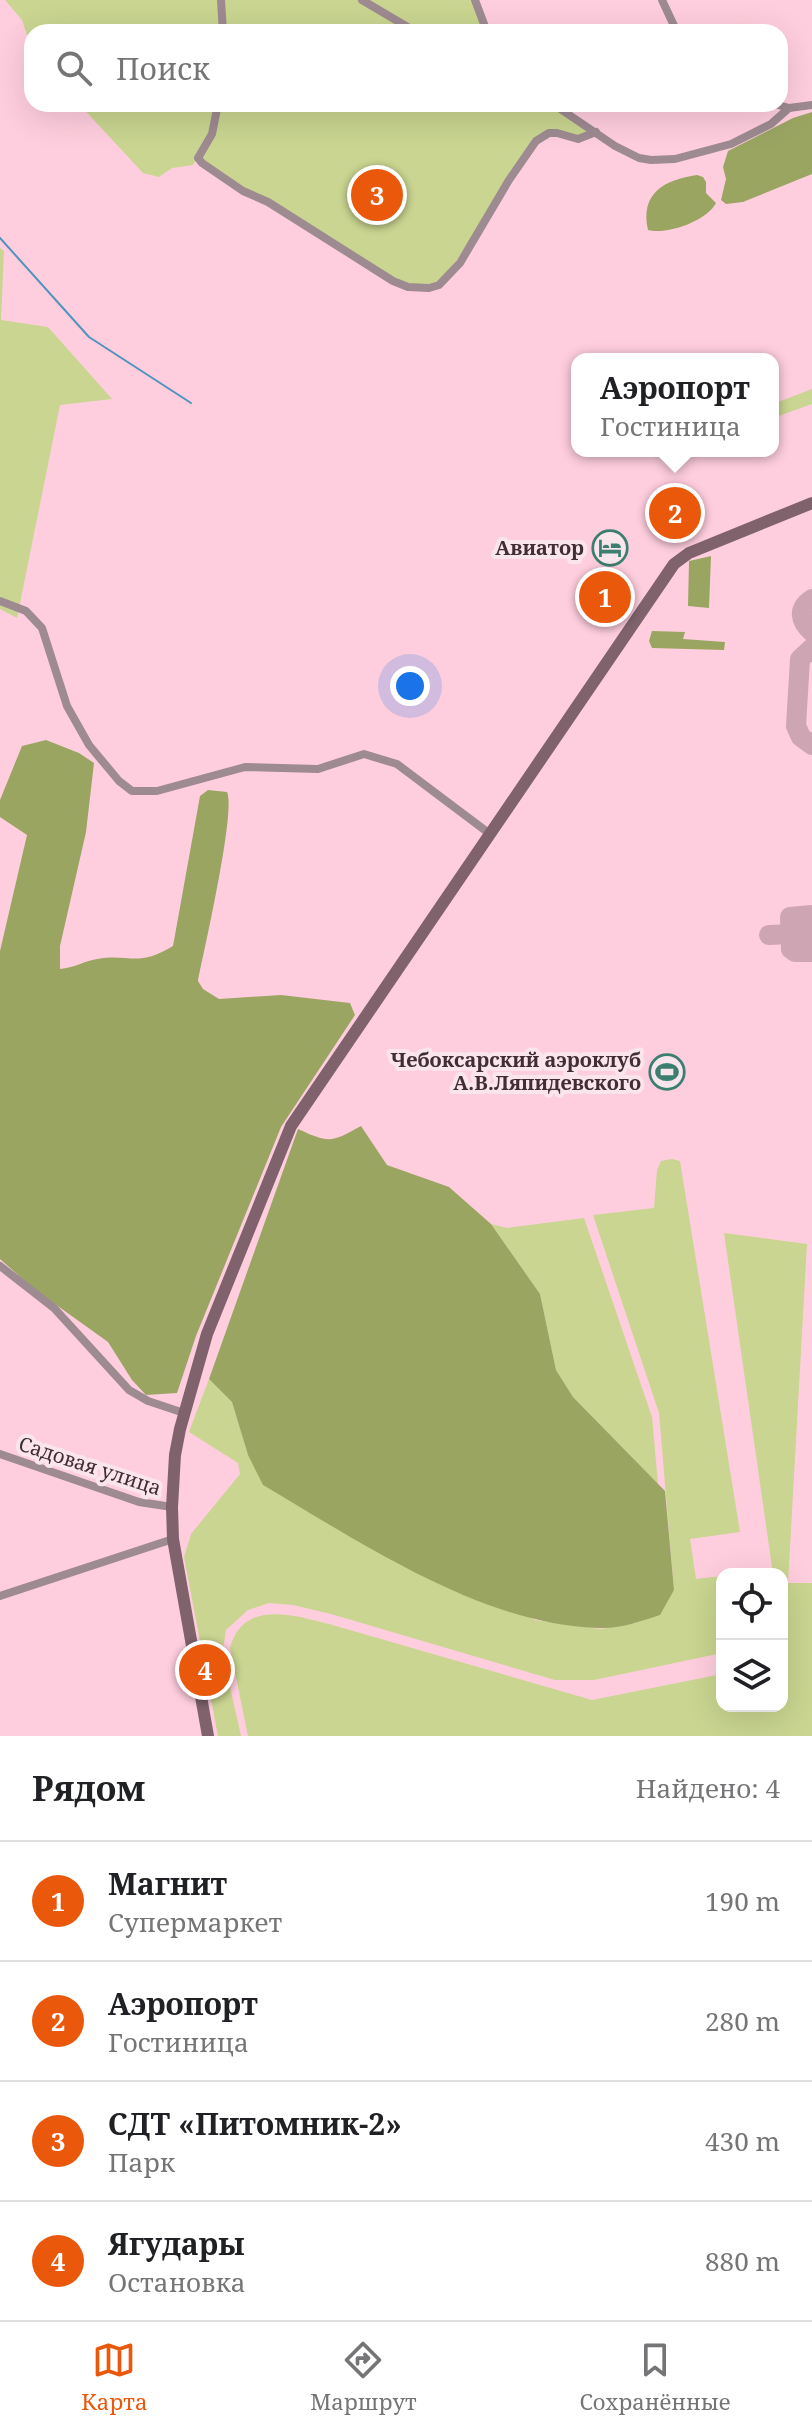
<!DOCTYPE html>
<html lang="ru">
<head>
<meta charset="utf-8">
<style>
  body { margin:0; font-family:"Noto Serif",serif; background:#f6f6f6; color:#202124 }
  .controls { position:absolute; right:24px; bottom:24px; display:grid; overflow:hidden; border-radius:16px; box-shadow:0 8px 32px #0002 }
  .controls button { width:72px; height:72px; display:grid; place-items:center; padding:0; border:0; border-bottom:2px solid #e0e0e0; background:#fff; color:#202124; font:40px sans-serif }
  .you { position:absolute; left:410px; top:686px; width:28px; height:28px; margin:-20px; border:6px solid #fff; border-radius:50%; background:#1a73e8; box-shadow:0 0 0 12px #1a73e833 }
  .badge { display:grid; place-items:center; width:52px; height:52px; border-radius:50%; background:#ea580c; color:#fff; font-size:26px; font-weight:700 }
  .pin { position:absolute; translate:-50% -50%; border:4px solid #fff; box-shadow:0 2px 8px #0006 }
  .popup { position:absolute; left:571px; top:353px; width:208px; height:104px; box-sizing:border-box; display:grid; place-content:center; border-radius:16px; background:#fff; filter:drop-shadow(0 2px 6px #0005); font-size:26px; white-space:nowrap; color:#757577 }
  .popup b { font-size:30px; color:#202124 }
  .popup::after { content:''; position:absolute; left:50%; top:100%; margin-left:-16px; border:16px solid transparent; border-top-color:#fff }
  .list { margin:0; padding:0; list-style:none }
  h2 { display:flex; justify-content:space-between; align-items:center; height:104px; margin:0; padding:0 32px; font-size:34px }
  h2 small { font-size:26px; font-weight:400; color:#757577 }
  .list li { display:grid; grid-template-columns:52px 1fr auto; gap:24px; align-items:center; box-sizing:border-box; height:120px; padding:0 32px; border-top:2px solid #e0e0e0 }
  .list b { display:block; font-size:30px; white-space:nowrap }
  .list p { margin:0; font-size:26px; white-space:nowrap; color:#757577 }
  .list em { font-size:26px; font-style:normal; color:#757577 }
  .icon { flex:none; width:44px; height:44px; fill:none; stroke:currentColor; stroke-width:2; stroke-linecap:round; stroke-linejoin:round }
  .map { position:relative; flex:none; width:812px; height:1736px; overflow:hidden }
  .search { position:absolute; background:#fff; box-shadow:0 8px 32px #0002; left:24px; right:24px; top:24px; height:88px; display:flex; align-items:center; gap:20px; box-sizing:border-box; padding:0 28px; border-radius:24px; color:#757577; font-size:30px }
  .sheet { height:584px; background:#fff }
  nav { display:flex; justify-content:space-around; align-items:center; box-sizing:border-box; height:112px; border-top:2px solid #e0e0e0; background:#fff; font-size:22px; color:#757577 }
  nav a { display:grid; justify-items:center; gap:4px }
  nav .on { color:#ea580c }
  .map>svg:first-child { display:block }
  .green { fill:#c9d590 }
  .forest { fill:#9aa562 }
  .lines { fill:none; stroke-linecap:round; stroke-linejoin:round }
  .stream { stroke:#5094bc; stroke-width:2 }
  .taxiway { stroke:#cea5b2; stroke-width:20 }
  .street { stroke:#9e8a91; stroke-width:8 }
  .secondary { stroke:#7f626c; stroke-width:12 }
  .labels { text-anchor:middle; stroke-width:8; stroke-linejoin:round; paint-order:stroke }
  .poi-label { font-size:20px; font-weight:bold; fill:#412e35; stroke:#f9e5eb; text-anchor:end }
  .street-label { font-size:20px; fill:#412e35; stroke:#f9e5eb }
</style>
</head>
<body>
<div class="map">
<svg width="812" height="1736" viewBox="0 0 812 1736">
  <rect width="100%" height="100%" fill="#ffcede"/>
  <!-- green -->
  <g class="green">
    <polygon points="5,0 358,0 414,32 32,32 32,43 28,38 22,20"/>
    <polygon points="366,0 473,0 486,32 418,32"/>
    <path d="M79 104H549L590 131 584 136 543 134 445 277C427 288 413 287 393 279L244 189 197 157 193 165 172 168 159 177 143 173Z"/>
    <polygon points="0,248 4,251 1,320 48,327 112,399 60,405 17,618 0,609"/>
    <polygon points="812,389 812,404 773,418 773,404"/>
    <polygon points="672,1159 680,1161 740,1532 690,1539 696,1579 722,1576 722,1653 594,1680 555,1680 331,1614 293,1605 269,1603 248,1610 226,1630 223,1649 226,1669 241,1736 218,1736 184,1557 191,1534 240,1474 238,1463 189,1432 209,1379 232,1402 248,1455 535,1620 601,1629 636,1623 674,1590 659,1413 593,1215 654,1208 657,1170 661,1161"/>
    <polygon points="584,1218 652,1417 658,1484 573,1397 556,1370 540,1294 491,1224 507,1228"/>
    <path d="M724 1233 807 1244 788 1583H812V1736H248L230 1648C243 1599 294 1615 329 1624L592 1700 722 1674V1706H782V1663L785 1661 782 1638V1574H773Z"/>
  </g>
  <!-- forest -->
  <g class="forest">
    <polygon points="812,112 812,174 743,202 726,204 721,200 726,179 723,167 728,151 793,118"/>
    <path d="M697 175 703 177 706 182V193L716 203C707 221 667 235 648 230 640 193 664 180 697 175Z"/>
    <polygon points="711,556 709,608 688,606 689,561"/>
    <polygon points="652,631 685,632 683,639 725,642 724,650 652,648 649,641"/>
    <path d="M46 740 79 753 94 763 86 832 60 946V969C74 968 84 961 97 959 130 953 137 968 173 946L200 796 208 790 227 792C236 811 204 951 198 981L203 989 219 999 281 995 350 1003 355 1015 281 1127 196 1336 177 1393 146 1395 132 1380 108 1342 34 1289 0 1259V951L27 835 0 817V800L22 746Z"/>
    <path d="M361 1126 387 1165 449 1187 491 1224 540 1294 556 1370 573 1397 665 1491 674 1590 660 1615C641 1621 620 1629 600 1628 484 1626 360 1542 263 1485L248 1455 232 1402 209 1379 298 1129C329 1143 331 1143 361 1126Z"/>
  </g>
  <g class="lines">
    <!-- stream -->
    <polyline class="stream" points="0,238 89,337 191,403"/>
    <!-- taxiway -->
    <g class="taxiway">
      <path d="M812 599C797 609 800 621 812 632"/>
      <polyline points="812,648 800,659 796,726 801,737 812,745"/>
      <polyline points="812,915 790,917 791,949 795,952 812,952"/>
      <polyline points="769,935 812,933"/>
    </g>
    <!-- street -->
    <g class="street">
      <polyline points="221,0 223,32"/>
      <polyline points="362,0 416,32"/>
      <polyline points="475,0 487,32"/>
      <polyline points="662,0 677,32"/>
      <polyline points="218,104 212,134 198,158 202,163 243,191 268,202 393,281 408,287 429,288 439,285 460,263 509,180 536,141 549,133 557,133 578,139 596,132"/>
      <polyline points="553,104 615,146 639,158 651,160 675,159 731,144 771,124 789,108 812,105"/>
      <polyline points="775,104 789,108"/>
      <polyline points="0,601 26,611 42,628 67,706 89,745 119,781 132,791 157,791 245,767 318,769 364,754 397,764 490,834"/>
      <polyline points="0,1266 54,1308 129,1390 148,1401 184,1413"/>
      <polyline points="0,1454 139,1502 172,1507"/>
      <polyline points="0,1596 173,1539"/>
    </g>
    <!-- secondary -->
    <polyline class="secondary" points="208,1736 173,1539 172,1507 175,1455 180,1429 207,1334 291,1126 674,564 689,553 812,503"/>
  </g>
  <!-- icons -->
  <defs>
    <symbol id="hotel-ring" viewBox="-11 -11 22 22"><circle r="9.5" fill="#f9e5eb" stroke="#3c7e6f" stroke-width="1.5"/><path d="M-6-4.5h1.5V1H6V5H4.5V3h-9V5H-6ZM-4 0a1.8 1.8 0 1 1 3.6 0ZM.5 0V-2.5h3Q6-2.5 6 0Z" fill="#3c7e6f"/></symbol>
    <symbol id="stadium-ring" viewBox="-11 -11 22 22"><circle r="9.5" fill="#f9e5eb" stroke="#3c7e6f" stroke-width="1.5"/><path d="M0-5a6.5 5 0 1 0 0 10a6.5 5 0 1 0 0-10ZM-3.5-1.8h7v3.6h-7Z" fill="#3c7e6f"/></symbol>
  </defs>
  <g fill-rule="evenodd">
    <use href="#hotel-ring" x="590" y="528" width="40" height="40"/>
    <use href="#stadium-ring" x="647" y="1052" width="40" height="40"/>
  </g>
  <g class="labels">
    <!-- poi labels -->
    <g class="poi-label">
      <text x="584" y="555">Авиатор</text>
      <text x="641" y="1067">Чебоксарский аэроклуб<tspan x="641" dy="23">А.В.Ляпидевского</tspan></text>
    </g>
    <!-- street labels -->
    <g class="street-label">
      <text transform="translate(90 1466) rotate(18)" y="7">Садовая улица</text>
    </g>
  </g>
</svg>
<div class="controls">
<button><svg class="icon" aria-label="locate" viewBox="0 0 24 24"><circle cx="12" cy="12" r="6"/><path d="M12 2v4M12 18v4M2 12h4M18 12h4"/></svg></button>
<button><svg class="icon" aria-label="layers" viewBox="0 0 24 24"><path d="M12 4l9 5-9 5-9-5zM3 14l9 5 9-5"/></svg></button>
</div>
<div class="you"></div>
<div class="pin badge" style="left:605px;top:597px">1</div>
<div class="pin badge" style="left:675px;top:513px">2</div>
<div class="popup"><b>Аэропорт</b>Гостиница</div>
<div class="pin badge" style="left:377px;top:195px">3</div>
<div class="pin badge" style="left:205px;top:1670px">4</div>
<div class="search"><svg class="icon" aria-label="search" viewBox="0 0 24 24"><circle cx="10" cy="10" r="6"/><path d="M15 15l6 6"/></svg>Поиск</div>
</div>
<section class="sheet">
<h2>Рядом<small>Найдено: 4</small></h2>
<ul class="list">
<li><span class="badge">1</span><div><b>Магнит</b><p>Супермаркет</p></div><em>190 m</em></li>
<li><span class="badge">2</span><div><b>Аэропорт</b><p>Гостиница</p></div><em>280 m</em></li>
<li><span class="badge">3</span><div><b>СДТ «Питомник-2»</b><p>Парк</p></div><em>430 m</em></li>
<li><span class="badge">4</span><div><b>Ягудары</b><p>Остановка</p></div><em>880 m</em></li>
</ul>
</section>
<nav>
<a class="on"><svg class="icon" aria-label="map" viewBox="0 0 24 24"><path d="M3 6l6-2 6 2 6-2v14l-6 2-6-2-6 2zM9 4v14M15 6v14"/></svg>Карта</a>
<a><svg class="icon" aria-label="directions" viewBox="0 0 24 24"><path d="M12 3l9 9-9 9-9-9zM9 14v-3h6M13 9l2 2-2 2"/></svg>Маршрут</a>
<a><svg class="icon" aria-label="saved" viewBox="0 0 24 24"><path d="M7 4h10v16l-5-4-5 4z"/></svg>Сохранённые</a>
</nav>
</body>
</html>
